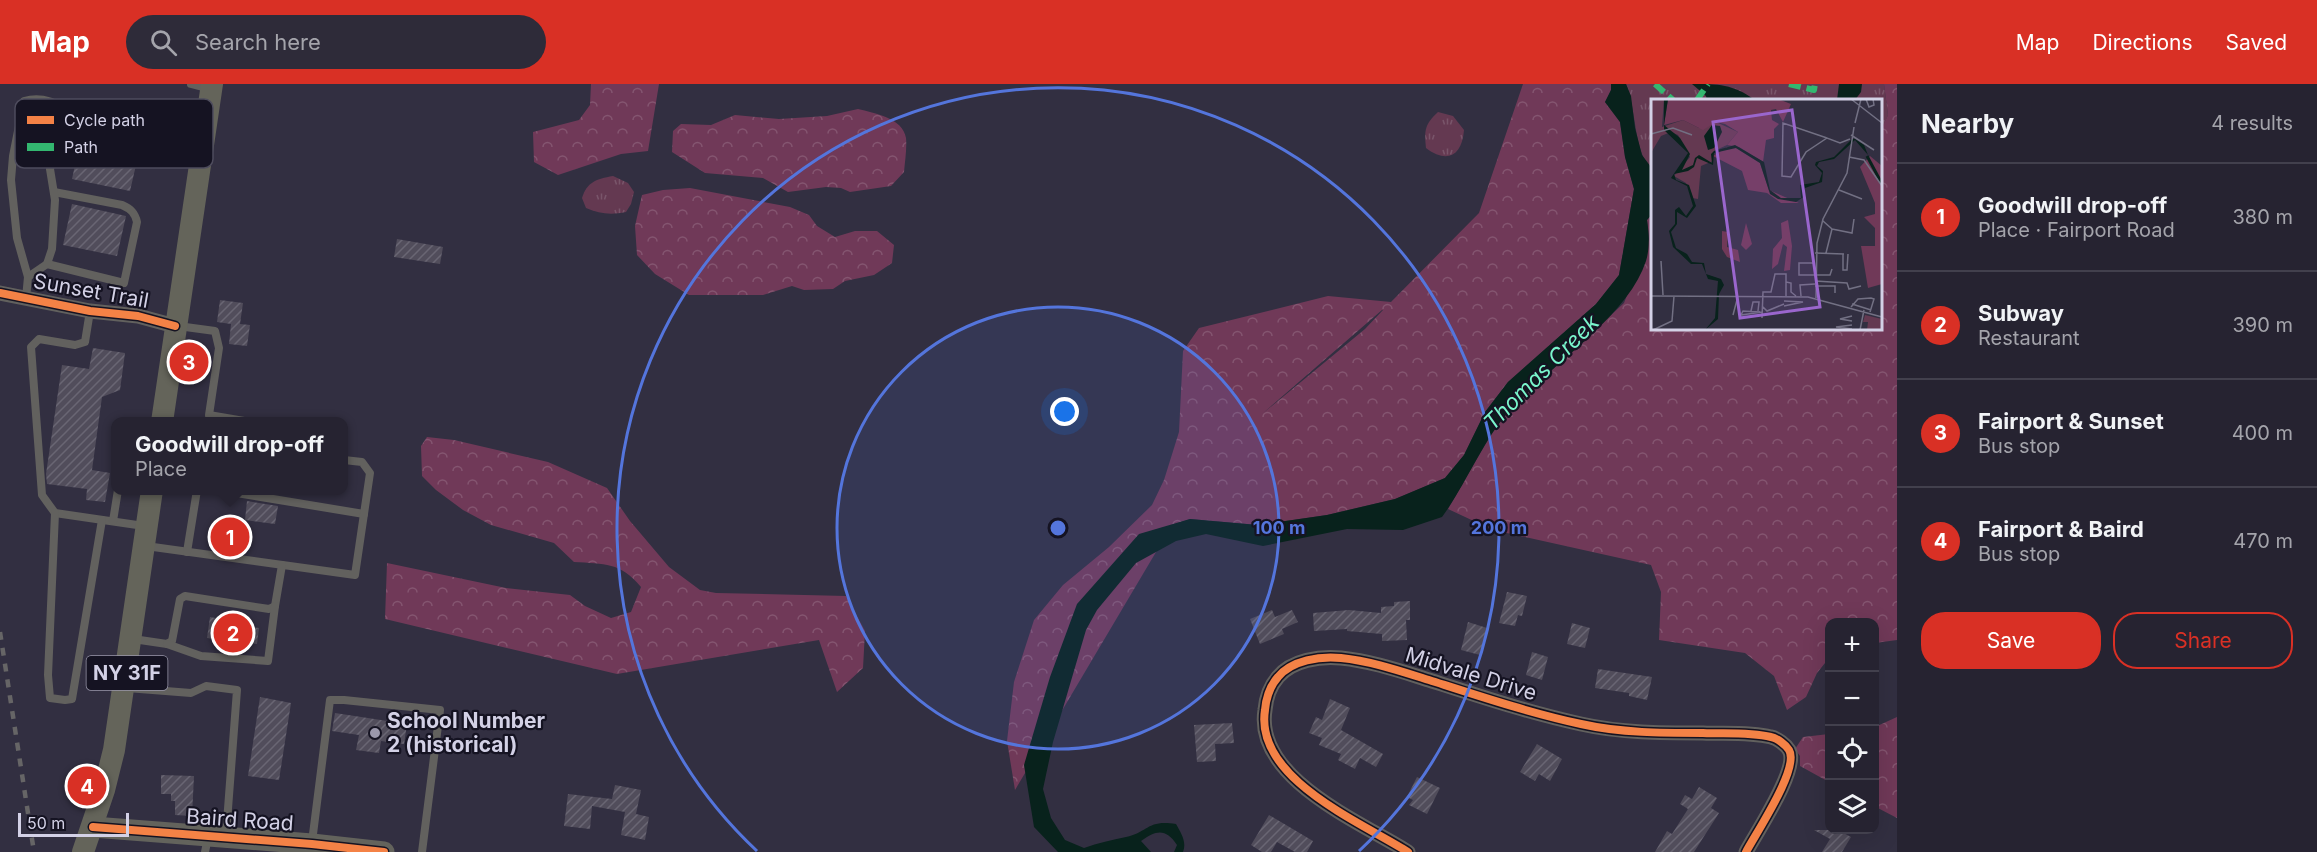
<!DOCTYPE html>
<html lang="en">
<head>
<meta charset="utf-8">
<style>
  body { margin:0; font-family:Inter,sans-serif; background:#2e2b39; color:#f1f3f6 }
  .controls { position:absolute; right:18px; bottom:18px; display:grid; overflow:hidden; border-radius:12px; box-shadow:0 6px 24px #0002 }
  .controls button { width:54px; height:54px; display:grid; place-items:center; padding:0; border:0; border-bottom:2px solid #42404d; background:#262331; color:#f1f3f6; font:30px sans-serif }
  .scale { position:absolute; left:18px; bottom:15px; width:111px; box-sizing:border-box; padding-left:6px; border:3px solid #d3d1e6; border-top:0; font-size:16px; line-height:21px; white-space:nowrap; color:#d3d1e6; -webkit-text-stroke:4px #151322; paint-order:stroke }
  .you { position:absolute; left:1065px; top:328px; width:21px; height:21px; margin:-15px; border:4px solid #fff; border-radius:50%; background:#1a73e8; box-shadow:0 0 0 9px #1a73e833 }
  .badge { display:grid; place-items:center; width:39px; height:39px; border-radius:50%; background:#d93025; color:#fff; font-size:20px; font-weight:700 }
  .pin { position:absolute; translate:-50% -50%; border:3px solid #fff; box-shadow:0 2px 6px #0006 }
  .popup { position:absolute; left:111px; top:333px; width:237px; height:78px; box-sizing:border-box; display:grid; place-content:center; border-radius:12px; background:#262331; filter:drop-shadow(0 2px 4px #0005); font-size:20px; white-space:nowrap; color:#a4a4ab }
  .popup b { font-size:22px; color:#f1f3f6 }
  .popup::after { content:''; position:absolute; left:50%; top:100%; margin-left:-12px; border:12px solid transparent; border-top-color:#262331 }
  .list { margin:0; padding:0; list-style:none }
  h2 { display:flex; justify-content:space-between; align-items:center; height:78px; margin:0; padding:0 24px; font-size:26px }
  h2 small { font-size:20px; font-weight:400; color:#a4a4ab }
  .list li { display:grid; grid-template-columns:39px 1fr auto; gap:18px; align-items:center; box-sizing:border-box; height:108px; padding:0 24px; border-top:2px solid #42404d }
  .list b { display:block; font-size:22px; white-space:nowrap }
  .list p { margin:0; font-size:20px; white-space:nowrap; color:#a4a4ab }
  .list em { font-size:20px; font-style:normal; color:#a4a4ab }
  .actions { display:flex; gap:12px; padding:18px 24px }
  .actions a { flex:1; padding:14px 0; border:2px solid #d93025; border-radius:24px; text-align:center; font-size:21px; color:#d93025 }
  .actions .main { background:#d93025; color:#fff }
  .icon { flex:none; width:33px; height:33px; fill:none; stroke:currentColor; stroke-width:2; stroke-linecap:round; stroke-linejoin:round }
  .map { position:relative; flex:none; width:1897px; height:768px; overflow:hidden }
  header { display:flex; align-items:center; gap:36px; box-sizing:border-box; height:84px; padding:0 30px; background:#d93025; color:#fff }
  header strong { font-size:28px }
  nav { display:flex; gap:33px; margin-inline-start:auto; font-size:21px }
  .search { width:420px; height:54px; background:#2e2b39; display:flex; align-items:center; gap:15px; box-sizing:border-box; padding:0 21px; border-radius:33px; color:#a4a4ab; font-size:22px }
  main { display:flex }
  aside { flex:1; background:#262331 }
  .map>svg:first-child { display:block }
  .grass { fill:url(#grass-tufts) }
  .forest { fill:url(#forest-crowns); fill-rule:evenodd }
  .water { fill:#08221c }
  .building { fill:url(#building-hatch) }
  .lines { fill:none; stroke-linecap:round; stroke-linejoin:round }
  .lane { stroke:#62615e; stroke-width:8 }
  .street { stroke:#62615e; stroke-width:15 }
  .secondary { stroke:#63635c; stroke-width:21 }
  .primary { stroke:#64645a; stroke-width:22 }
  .rail { stroke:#666566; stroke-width:4.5; stroke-dasharray:8 8; stroke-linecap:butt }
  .quiet { stroke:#33b770; stroke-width:6; stroke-dasharray:12 6; stroke-linecap:butt }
  .cycleway-casing { stroke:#151322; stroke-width:11 }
  .cycleway { stroke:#f48246; stroke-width:8 }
  .ring { fill:none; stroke:#5475dc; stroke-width:3 }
  .poi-dot { fill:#9b98ac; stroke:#151322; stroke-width:2 }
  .labels { text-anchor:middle; stroke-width:4.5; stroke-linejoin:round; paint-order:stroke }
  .shield { fill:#151322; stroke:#9a98ab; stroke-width:1.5 }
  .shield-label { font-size:20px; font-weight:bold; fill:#d3d1e6 }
  .street-label { font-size:21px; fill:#d3d1e6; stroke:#151322 }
  .poi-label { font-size:21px; font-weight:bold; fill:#d3d1e6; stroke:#151322; text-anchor:start }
  .water-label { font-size:22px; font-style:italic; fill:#79f5cc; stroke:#151322 }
  .inset-river { fill:none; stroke:#08221c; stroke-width:3 }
  .inset-road { fill:none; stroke:#727083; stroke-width:1.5 }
  .view { fill:#9a66cd; fill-opacity:0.15; stroke:#9a66cd; stroke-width:3 }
  .inset-edge { fill:none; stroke:#d3d1e6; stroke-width:3 }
  .key { fill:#151322; stroke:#4e4c5d; stroke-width:1.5 }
  .key-label { font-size:16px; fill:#d3d1e6 }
  .centre { fill:#5475dc; stroke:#151322; stroke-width:3 }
  .ring-label { font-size:18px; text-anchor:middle; font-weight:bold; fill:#5475dc; stroke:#151322; stroke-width:4.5; stroke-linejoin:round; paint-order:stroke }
</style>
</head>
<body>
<header>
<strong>Map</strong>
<div class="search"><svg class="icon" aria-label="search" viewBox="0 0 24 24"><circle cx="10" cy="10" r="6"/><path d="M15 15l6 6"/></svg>Search here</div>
<nav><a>Map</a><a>Directions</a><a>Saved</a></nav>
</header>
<main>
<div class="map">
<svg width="1897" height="768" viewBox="0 0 1897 768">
  <defs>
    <pattern id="grass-tufts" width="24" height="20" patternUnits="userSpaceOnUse" patternTransform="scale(1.5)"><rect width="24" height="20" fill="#643951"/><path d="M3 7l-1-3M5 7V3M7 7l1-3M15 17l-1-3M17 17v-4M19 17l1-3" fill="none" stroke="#79556a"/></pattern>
    <pattern id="forest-crowns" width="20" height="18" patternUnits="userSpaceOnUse" patternTransform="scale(1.5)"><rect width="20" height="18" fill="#703958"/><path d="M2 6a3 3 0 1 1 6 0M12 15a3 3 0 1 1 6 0" fill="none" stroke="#845570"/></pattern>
    <pattern id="building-hatch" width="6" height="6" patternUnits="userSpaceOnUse" patternTransform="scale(1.5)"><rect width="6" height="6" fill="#514d5b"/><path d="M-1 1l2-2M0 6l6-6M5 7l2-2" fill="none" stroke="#696673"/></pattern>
  </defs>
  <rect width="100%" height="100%" fill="#322f41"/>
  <!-- grass -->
  <g class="grass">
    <path d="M1626 0H1884L1888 31 1881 48 1880 16H1652V94C1651 83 1643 76 1640 64 1634 43 1634 20 1626 0Z"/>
    <path d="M1438 28 1453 32 1464 46C1462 72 1447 80 1426 64 1424 46 1425 40 1438 28Z"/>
    <path d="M613 92 628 99 634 108 631 120 626 128C611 131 600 130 586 124L582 114C587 98 596 95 613 92Z"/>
  </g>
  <!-- forest -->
  <g class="forest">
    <polygon points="591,0 659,0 648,67 621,70 558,91 534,78 533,48 579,36 590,21"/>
    <path d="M1523 0H1611V6L1605 18 1620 38 1625 73 1634 105 1619 191 1596 220 1508 298 1485 328 1464 371 1445 394 1395 415 1327 431 1258 441 1190 435 1172 441 1015 706 1007 657 1014 598 1034 536 1063 501 1109 463 1152 421 1164 396 1179 348 1183 267 1199 244 1328 212 1391 218 1479 129ZM1383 226 1365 245 1262 330 1382 226Z"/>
    <polygon points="1884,0 1897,0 1897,556 1875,559 1874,538 1830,538 1829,574 1817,589 1806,613 1787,626 1774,592 1745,569 1659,556 1661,508 1651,481 1493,446 1448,425 1493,347 1511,324 1624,219 1649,155 1647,136 1652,130 1652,244 1880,244 1880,48 1888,31"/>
    <path d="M858 25C874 29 903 34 906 54 907 64 905 77 904 88L891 102 850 108 841 104 826 103 788 108 763 94 705 89 672 68 673 47 681 40 711 41 735 31 779 35 827 32Z"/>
    <polygon points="690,104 790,123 809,131 817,142 835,153 855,147 877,147 894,161 892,179 874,191 845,197 833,205 804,206 792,202 763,211 689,211 655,190 637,171 635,142 642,111 663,106"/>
    <path d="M427 353 454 356 548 378 607 404 630 437 669 483 700 506 716 509 846 512 865 547 863 584 837 608 819 556 617 590 385 535 387 479 506 504 570 511 585 522 611 534 631 528 641 503C620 478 605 480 574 478L554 459 491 441 463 426 436 406 422 392 421 362Z"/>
    <polygon points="1897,633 1897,734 1874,722 1875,643"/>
    <polygon points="1829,650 1829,698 1800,682 1800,672 1795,665 1803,653"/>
  </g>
  <!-- water -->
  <g class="water">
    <path d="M1611 0H1626L1631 12 1635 44 1642 71 1651 83 1652 130 1647 136C1649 149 1650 164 1646 177 1628 233 1550 281 1511 325 1482 357 1467 399 1442 433L1403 446 1347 445 1263 462 1206 450 1176 457 1136 479 1097 526 1086 546 1053 658 1043 705 1051 734 1065 756 1084 764C1098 759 1112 756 1126 753 1148 748 1148 735 1176 740 1181 749 1187 758 1183 768H1174L1177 761C1166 744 1156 746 1141 757L1151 768H1058L1034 743 1024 681 1050 593 1077 520 1139 450 1190 435 1258 441 1327 431 1395 415 1445 394 1464 371 1485 328 1508 298 1596 220 1619 191 1634 105 1625 73 1620 38 1605 18 1611 6Z"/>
    <path d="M1692 0C1718 0 1733 0 1755 16H1707L1706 12Z"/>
    <polygon points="1839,0 1862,0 1861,8 1855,16 1837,16"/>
  </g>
  <!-- building -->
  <g class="building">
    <polygon points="89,16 148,29 130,107 72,95"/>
    <polygon points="72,120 126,132 117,172 63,161"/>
    <polygon points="397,155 443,163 440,180 394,173"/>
    <polygon points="220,216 243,219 240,240 250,241 247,262 229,260 231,240 217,238"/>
    <polygon points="93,264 125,269 120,306 102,313 92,386 110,389 105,418 86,416 87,405 47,400 46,390 62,281 89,285"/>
    <polygon points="247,417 278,422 275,440 245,436"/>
    <polygon points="214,439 249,445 245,467 210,461"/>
    <polygon points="1507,508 1527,512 1522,532 1518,531 1515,542 1499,539"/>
    <polygon points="1410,517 1410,536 1406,536 1407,556 1382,557 1382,550 1347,547 1347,545 1314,547 1313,529 1349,526 1381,529 1381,523 1394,522 1394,518"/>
    <polygon points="1272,526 1275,533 1292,526 1298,538 1282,545 1284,550 1260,560 1250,535"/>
    <polygon points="210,533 227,536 226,539 259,544 257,560 207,554"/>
    <polygon points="1468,538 1487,544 1480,571 1461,566"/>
    <polygon points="1572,539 1590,544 1585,564 1567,560"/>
    <polygon points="1532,568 1548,573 1542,596 1526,591"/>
    <polygon points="1598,585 1652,593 1647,616 1629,612 1629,609 1595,604"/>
    <polygon points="260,613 291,619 279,696 248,692"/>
    <polygon points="1330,615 1350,624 1341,646 1383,670 1376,683 1360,674 1355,685 1338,676 1341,670 1319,661 1322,654 1309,649 1316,633 1322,636"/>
    <polygon points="335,629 407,640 404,660 381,657 379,669 356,666 359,651 332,647"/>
    <polygon points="1232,639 1234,659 1215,660 1216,677 1197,678 1194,641"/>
    <polygon points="1537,660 1562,675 1550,697 1539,690 1535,697 1520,688"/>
    <polygon points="161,691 194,692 192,732 175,731 175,717 171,717 171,710 161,710"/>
    <polygon points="1417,693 1440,704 1427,730 1409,721 1413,716 1407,713"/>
    <polygon points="615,701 641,706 636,730 649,733 645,756 621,751 625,728 592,722 590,745 564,742 568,710 612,715"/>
    <polygon points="1699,703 1717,714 1711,724 1719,729 1694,768 1655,768 1667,747 1672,750 1688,725 1680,720 1685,711 1692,715"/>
    <polygon points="1269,731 1313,757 1307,768 1295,768 1277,758 1271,768 1262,768 1251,761"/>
    <polygon points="1814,746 1838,746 1851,753 1842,768 1822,768 1830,755"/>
  </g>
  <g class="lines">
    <!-- lane -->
    <g class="lane">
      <polyline points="191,0 210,5"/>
      <path d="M47 180 124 199 137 138C135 129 131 125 122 121L54 108"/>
      <path d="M26 214 28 193 17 154 11 96 13 72 24 17C38 13 48 16 61 22L63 31 50 85 55 116 52 165 47 180 28 193"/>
      <polyline points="90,227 85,258 75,261 39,255 31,263 42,411 55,429 144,442"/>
      <polyline points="178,242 215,247 219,264 209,331 250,338"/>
      <polyline points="218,406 364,430"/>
      <polyline points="55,429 48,591 50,614 65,616 72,615 102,436"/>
      <polyline points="113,437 118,406"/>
      <polyline points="146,462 355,491 370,389 362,378 344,376"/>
      <polyline points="187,468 197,406"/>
      <polyline points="133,555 167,560 172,557 180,515 185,512 269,525 275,522 282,481"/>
      <polyline points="167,560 201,572 268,577 275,522"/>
      <polyline points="127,604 191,609 206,602 237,606 226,751"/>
      <polyline points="312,758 330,616 344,616 440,626 422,768"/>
      <polyline points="205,768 208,753"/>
    </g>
    <!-- street -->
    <g class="street">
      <polyline points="0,209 90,227 138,232 175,242"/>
      <path d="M1408 768C1363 739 1254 695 1265 626 1266 615 1270 602 1278 593 1292 576 1320 572 1341 574 1371 577 1400 587 1429 596 1479 612 1530 629 1581 640 1621 649 1662 649 1703 649 1725 650 1749 648 1771 653 1777 654 1786 661 1789 666 1800 684 1756 749 1746 768"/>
    </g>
    <!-- secondary -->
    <polyline class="secondary" points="93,743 312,760 384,768"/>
    <!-- primary -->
    <g class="primary">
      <polyline points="162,338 212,0"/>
      <polyline points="83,768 104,706 114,666 152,406"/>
    </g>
    <!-- rail -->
    <polyline class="rail" points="0,548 34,768"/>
    <!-- quiet -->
    <g class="quiet">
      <polyline points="1655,0 1673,16"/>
      <polyline points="1789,0 1814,6 1815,0"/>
      <polyline points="1697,16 1708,0"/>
    </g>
    <defs>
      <g id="cycleway">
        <polyline points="0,209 90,227 138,232 175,242"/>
        <polyline points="93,743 312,760 384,768"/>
        <path d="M1408 768C1363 739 1254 695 1265 626 1266 615 1270 602 1278 593 1292 576 1320 572 1341 574 1371 577 1400 587 1429 596 1479 612 1530 629 1581 640 1621 649 1662 649 1703 649 1725 650 1749 648 1771 653 1777 654 1786 661 1789 666 1800 684 1756 749 1746 768"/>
      </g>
    </defs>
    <!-- cycleway casing -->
    <use href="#cycleway" class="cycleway-casing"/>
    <!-- cycleway -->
    <use href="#cycleway" class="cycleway"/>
  </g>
  <!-- distance rings -->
  <circle cx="1058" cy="444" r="221" fill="#5475dc" fill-opacity=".12"/>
  <g class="ring">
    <circle cx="1058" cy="444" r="221"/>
    <path d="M757 767A441 441 0 1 1 1359 767"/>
  </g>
  <!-- markers -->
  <circle class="poi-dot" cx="375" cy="649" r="6"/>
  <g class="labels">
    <!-- shield labels -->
    <rect class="shield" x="86.5" y="572" width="81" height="34" rx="4.5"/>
    <g class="shield-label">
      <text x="127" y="596">NY 31F</text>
    </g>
    <!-- street labels -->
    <g class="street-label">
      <text transform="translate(91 207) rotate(10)" y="7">Sunset Trail</text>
      <text transform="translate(1471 590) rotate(17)" y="7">Midvale Drive</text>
      <text transform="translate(240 736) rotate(4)" y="7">Baird Road</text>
    </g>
    <!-- poi labels -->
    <g class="poi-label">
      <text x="387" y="644">School Number<tspan x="387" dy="24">2 (historical)</tspan></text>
    </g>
    <!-- water labels -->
    <g class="water-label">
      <text transform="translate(1541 288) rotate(-45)" y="8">Thomas Creek</text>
    </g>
  </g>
  <!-- overview -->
  <g transform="translate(1651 15)">
    <rect width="231" height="231" fill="#322f41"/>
    <path d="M0 0H13L11 28 32 21 48 29 65 23 87 33 76 46 63 52 62 62 50 67 47 100 41 99 35 84 23 77 39 58 27 36 20 33 10 37 0 54ZM214 216 231 220V231H216L217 223H212Z" fill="#643951"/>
    <path d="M17 0H127L140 5 132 23 125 10 120 11 121 21 128 25 123 30V39L115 41 112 63 88 48 76 46 87 33 74 25 65 23 52 31 32 21 13 26ZM76 48 85 49 109 64 118 91 148 104H130L116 94 97 91 91 72 62 57ZM219 57 231 67V185L217 189 210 147H224V129L213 118 224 115V104L209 68ZM137 121 141 147 139 171 133 172 136 148 132 145 127 165 121 170 122 150 131 139 130 124ZM95 124 101 145 95 151 90 146ZM71 132 77 133 76 148 87 151 89 163 76 158 71 150Z" fill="#703958"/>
    <path d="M13 0H17L13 26 29 39 39 55 31 71 42 66 44 59 48 56 61 64 60 55 63 52 84 46 113 63 119 91 130 99H150L149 86 168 83 171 74 164 66 165 63 183 58 201 40H204L213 46 217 56 204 41 183 60 168 63 166 67 172 72 171 83 154 89V97L145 103 127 100 119 95 109 64 85 49 63 54 62 66 46 59 43 68 37 72 23 75 25 81 38 86 45 107 36 119 26 113V125L20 133 25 149 36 155 41 163 53 164 55 175 70 180 73 186 68 195 67 220 54 231 64 219 67 182 57 180 51 165H40L22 148 18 132 24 125V111L28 108 35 117 42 107 36 87 20 79 37 54 13 31ZM61 26 69 27 71 33 63 49 57 51 53 37Z" fill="#08221c"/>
    <path class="inset-river" d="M216 57 231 85"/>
    <path class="inset-road" d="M200 0 231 24M215 0 218 8 223 6 222 0M204 24 210 0M0 35 22 29 41 36M200 36 223 51M176 39 132 24 131 77 140 78 155 53 176 39 189 44 199 40M198 58 213 61 231 87M188 91 211 100M172 122 181 130 175 154M181 130 201 134 203 120M164 154 193 155M192 155V171H196L197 155M10 162 12 196M163 164H148V176H179L181 170M164 182 196 184 198 190 210 187M135 183 140 184V193L145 197M164 187H184V194M0 197 157 198 231 218M150 197 149 186 164 185M165 199 166 144 172 120 196 74 203 28M201 205 220 211M111 207 116 212 133 205M133 207 152 203 133 202M200 208 207 200 220 199 223 200 219 213M100 212 102 203H108L107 212M109 213 92 212 90 216 111 213M82 216 87 197M201 217 189 220 201 222M111 219 112 193H120L124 175H135V197M201 226 185 228 201 230M2 231 21 222 23 197M209 231 213 211"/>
    <path class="view" d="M141 11 169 208 89 219 62 23Z"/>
    <rect width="231" height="231" class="inset-edge"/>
  </g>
  <!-- legend -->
  <rect x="15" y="15" width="198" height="69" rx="9" class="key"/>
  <rect x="27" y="32" width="27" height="8" fill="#f48246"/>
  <rect x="27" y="59" width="27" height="8" fill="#33b770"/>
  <g class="key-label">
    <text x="64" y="42">Cycle path</text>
    <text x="64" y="69">Path</text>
  </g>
  <circle cx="1058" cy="444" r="9" class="centre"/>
  <g class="ring-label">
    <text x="1279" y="450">100 m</text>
    <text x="1499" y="450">200 m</text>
  </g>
</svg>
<div class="controls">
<button>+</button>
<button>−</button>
<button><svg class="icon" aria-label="locate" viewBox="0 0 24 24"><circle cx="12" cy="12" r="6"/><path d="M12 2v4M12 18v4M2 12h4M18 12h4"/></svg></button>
<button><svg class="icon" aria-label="layers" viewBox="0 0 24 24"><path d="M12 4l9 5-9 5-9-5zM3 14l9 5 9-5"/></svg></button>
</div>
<div class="scale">50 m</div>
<div class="you"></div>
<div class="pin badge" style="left:230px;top:453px">1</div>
<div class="popup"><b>Goodwill drop-off</b>Place</div>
<div class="pin badge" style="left:233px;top:549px">2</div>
<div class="pin badge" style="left:189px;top:278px">3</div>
<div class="pin badge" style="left:87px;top:702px">4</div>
</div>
<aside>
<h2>Nearby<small>4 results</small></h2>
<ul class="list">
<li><span class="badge">1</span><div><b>Goodwill drop-off</b><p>Place · Fairport Road</p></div><em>380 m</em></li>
<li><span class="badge">2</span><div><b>Subway</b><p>Restaurant</p></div><em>390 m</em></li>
<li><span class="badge">3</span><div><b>Fairport &amp; Sunset</b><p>Bus stop</p></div><em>400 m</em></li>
<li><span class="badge">4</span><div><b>Fairport &amp; Baird</b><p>Bus stop</p></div><em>470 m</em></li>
</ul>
<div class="actions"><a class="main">Save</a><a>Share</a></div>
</aside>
</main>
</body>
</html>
